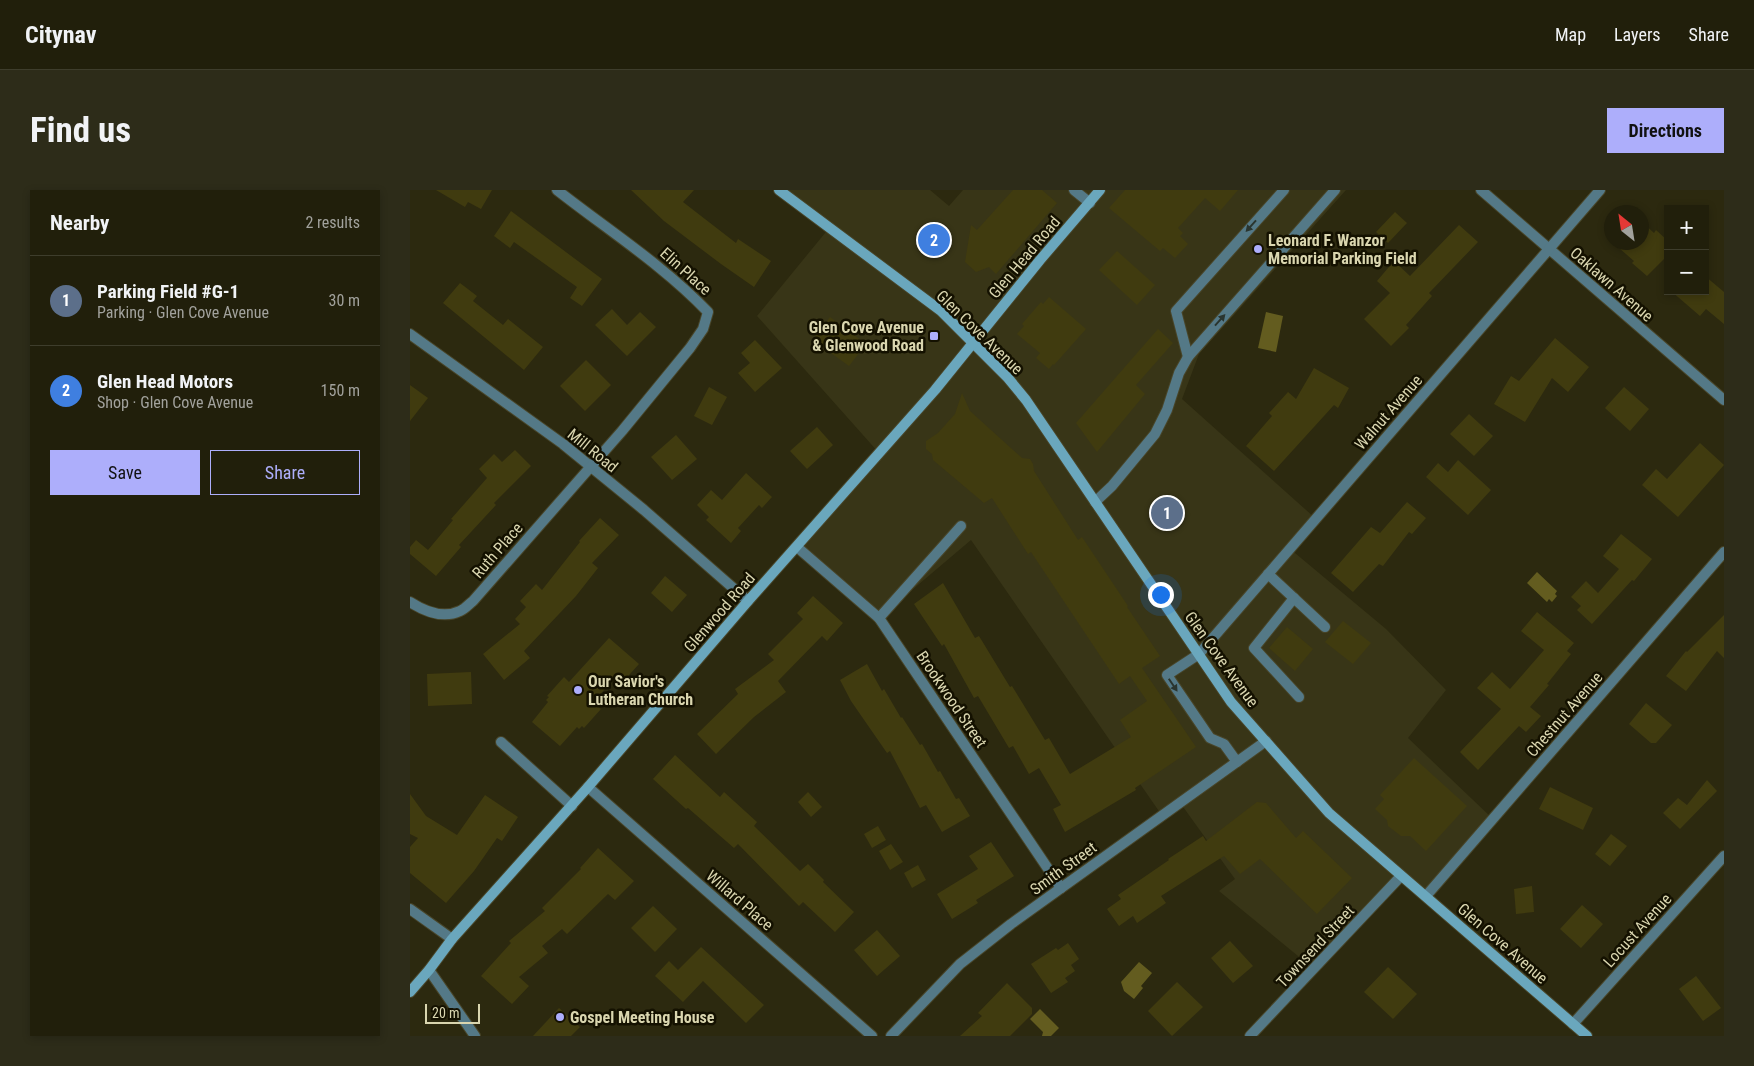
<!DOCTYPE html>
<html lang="en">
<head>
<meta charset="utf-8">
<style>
  body { margin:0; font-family:"Roboto Condensed",sans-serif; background:#2d2c19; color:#f1f3f6 }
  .controls { position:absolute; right:15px; top:15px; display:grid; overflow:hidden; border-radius:0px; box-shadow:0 2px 8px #0003 }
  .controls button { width:45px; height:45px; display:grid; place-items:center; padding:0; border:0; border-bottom:1px solid #3e3d2c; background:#211f0b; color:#f1f3f6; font:25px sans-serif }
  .compass { position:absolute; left:1194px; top:15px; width:45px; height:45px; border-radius:50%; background:#211f0b; box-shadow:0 2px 8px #0003; rotate:330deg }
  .scale { position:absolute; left:15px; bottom:12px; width:55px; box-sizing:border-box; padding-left:5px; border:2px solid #dad6af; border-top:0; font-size:14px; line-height:18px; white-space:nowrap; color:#dad6af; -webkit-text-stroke:4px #141100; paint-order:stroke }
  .you { position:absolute; left:750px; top:404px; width:18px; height:18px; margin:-12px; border:4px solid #fff; border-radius:50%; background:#1a73e8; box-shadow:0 0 0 8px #1a73e833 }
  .badge { display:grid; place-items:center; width:32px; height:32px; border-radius:50%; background:#adaefb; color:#fff; font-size:16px; font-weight:700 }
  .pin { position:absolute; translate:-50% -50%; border:2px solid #fff; box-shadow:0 1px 5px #0006 }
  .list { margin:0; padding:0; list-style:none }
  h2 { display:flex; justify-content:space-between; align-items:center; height:65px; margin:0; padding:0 20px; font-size:21px }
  h2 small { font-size:16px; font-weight:400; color:#a2a29d }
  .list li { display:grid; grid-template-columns:32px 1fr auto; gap:15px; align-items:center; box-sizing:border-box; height:90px; padding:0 20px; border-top:1px solid #3e3d2c }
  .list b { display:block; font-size:19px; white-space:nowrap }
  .list p { margin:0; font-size:16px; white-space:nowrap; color:#a2a29d }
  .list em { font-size:16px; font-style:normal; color:#a2a29d }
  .actions { display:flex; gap:10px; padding:15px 20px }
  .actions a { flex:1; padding:11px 0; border:1px solid #adaefb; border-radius:0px; text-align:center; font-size:18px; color:#adaefb }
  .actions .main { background:#adaefb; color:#111 }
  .map { position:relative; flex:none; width:1314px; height:846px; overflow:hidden; border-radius:0px }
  header { display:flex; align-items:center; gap:30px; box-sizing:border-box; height:70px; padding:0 25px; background:#211f0b; border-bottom:1px solid #3e3d2c }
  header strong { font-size:24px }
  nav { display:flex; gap:28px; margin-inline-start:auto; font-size:18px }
  .intro { display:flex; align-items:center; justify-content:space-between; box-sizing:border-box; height:120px; padding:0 30px }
  h1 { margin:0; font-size:35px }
  .button { padding:12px 22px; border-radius:0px; background:#adaefb; color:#111; font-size:18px; font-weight:700 }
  main { display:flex; gap:30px; padding:0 30px }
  aside { flex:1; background:#211f0b; border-radius:0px; box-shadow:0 2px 8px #0003 }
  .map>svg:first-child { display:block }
  .built { fill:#383517 }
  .water { fill:#635c1f }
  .building { fill:#403b0f }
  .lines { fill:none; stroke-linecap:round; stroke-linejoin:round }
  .service-casing { stroke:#484529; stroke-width:12 }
  .minor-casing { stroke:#484529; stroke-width:12 }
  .secondary-casing { stroke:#484529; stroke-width:12 }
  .service { stroke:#547987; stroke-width:10 }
  .minor { stroke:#547987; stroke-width:10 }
  .secondary { stroke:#6aa7bd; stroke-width:10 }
  .oneway { fill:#2a352f }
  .poi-dot { fill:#adaefb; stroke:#141100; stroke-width:2 }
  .labels { text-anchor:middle; stroke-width:5; stroke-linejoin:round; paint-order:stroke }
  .poi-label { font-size:16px; font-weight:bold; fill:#dad6af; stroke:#141100; text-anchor:start }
  .street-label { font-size:16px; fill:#dad6af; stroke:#141100 }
</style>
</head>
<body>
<header>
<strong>Citynav</strong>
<nav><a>Map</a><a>Layers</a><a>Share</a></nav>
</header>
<div class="intro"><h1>Find us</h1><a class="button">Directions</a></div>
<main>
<aside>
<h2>Nearby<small>2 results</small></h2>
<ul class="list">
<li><span class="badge" style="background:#5c6f8a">1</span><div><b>Parking Field #G-1</b><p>Parking · Glen Cove Avenue</p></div><em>30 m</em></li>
<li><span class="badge" style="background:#3f7fe0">2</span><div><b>Glen Head Motors</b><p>Shop · Glen Cove Avenue</p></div><em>150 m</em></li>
</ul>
<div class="actions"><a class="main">Save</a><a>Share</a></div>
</aside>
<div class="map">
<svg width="1314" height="846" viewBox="0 0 1314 846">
  <rect width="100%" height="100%" fill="#2c290f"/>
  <!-- built -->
  <polygon class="built" points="371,0 520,0 539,16 553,0 936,0 789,164 772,209 905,328 879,358 976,439 1036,500 998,548 1083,629 1016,710 987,685 905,780 809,701 825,689 771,614 753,627 561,350 469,428 387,356 469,263 347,126 420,37"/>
  <!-- water -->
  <g class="water">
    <polygon points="856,122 873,126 866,162 848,158"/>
    <polygon points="1127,382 1147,401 1145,404 1147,406 1142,412 1139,409 1137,412 1117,393"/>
    <polygon points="729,772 742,783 731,796 733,798 724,809 714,801 711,792"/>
    <polygon points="630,819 649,838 641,846 632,846 633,842 620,829"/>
  </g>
  <!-- building -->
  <g class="building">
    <polygon points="26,0 82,0 71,19 58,12 55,17"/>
    <polygon points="221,0 284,0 273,12 326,53 328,49 361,71 344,97 311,74 254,31"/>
    <polygon points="603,0 632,0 647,13 586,84 579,77 566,82 555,72 561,35 567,40"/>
    <polygon points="715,0 828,0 810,21 795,8 768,38 773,43 770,46 778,54 765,68 753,58 750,61 699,18"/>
    <polygon points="101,21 192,89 172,116 160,108 167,97 104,52 100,58 84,46"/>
    <polygon points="985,22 997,33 978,53 966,42"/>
    <polygon points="523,32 541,48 525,66 507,51"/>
    <polygon points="1232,32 1244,43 1246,40 1258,51 1258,65 1237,86 1222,73 1224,71 1202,52 1232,52"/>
    <polygon points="1049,35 1068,52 1019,103 1022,106 996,135 999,138 981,156 954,129 980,103 967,91 984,71 1000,86"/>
    <polygon points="707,61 745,95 727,115 689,80"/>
    <polygon points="1295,86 1314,102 1314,134 1296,119 1290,126 1261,101 1295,101"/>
    <polygon points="50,93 67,106 63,111 93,135 98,129 133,157 114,180 33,113"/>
    <polygon points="639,107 676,139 644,175 643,174 639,179 626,168 630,163 607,144 614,136 612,134 631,112 633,114"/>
    <polygon points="202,119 217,135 230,122 246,137 217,166 185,135"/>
    <polygon points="420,127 456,154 439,176 403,150"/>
    <polygon points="748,139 763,153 726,195 735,204 687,262 666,233"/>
    <polygon points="1145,148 1179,177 1158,202 1142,188 1115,232 1084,214 1101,186 1109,191"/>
    <polygon points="345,150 372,178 345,202 328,183 340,173 331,163"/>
    <polygon points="176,170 201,195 175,221 150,196"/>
    <polygon points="904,178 939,198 928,218 924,215 864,281 836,256 862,226 859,223 878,202 886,209"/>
    <polygon points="0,195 18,208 0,231"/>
    <polygon points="299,197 317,207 302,235 284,226"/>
    <polygon points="1214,197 1239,219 1220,241 1195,218"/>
    <polygon points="552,203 560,221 612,268 620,269 623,274 624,281 668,350 672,347 718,416 717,417 750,466 732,478 786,557 725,598 726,600 655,642 643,619 651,615 629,578 619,584 603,556 599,558 568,506 564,508 534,454 532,456 504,414 533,393 565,448 569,446 600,497 602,496 635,550 639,548 660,584 721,547 710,530 737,511 720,486 709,494 621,362 618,364 582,308 574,313 523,270 522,264 516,259 516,251 528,243 545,224"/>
    <polygon points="1059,224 1083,246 1064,266 1040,244"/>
    <polygon points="407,237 423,255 397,279 380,261"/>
    <polygon points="266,245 287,269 262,290 241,267"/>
    <polygon points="1290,253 1314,275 1268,327 1232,295 1246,279 1257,289"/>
    <polygon points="105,260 121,276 84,313 86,315 49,355 51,357 26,386 0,364 0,357 6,350 18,360 43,330 41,329 77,288 69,279 84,264 92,272"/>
    <polygon points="1048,270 1081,300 1058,325 1016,287 1028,273 1038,282"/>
    <polygon points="336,283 362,307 352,318 349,315 328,338 331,341 321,353 296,330 299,327 287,315 301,300 312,310"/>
    <polygon points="997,312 1016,328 1002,344 999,342 973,376 969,374 943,402 921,383 961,337 970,343"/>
    <polygon points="190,328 209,345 182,373 188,378 166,406 114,461 120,468 94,490 73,464 110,434 105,429 116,417 110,411 126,394 132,400 170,352 169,351"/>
    <polygon points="1211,344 1242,369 1224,391 1222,390 1182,434 1167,420 1171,416 1161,407 1176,391 1188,403 1209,379 1193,366"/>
    <polygon points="255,386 277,405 262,422 241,403"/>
    <polygon points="403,406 433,433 417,451 412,446 368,491 376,502 344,527 306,564 287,544 328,504 325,499 364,470 358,464 393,429 387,423"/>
    <polygon points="1127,422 1164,453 1157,461 1161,464 1137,494 1139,495 1120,517 1131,526 1116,542 1109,536 1068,580 1050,562 1091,519 1067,498 1082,482 1100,499 1134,460 1111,441"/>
    <polygon points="1314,425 1314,468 1307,461 1276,501 1256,486 1276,461 1277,462"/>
    <polygon points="933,431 961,453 943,474 915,452"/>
    <polygon points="877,437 903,459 885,481 859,458"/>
    <polygon points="199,448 229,474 211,494 204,489 183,512 191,519 174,538 172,536 169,539 167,537 150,556 122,532 138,512 136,510 139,507 137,506 154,487 159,492"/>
    <polygon points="457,474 472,501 474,499 491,528 492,527 510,555 512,554 528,582 530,581 546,609 549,608 560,626 532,642 516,615 510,618 480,561 477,563 441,511 430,490"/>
    <polygon points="61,482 62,514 18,516 17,484"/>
    <polygon points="1236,513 1262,535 1246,553 1241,553 1219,534"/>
    <polygon points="265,565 310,607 314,602 347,632 344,636 390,681 398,674 414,690 413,692 444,722 425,742 393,712 389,716 328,654 324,658 278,618 276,619 243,589"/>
    <polygon points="1004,568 1057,616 1016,661 1000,646 991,646 978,636 977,630 965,619 974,609 970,605"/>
    <polygon points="1297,590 1307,601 1270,639 1253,623 1268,608 1277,615"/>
    <polygon points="1140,597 1183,618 1173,640 1129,619"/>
    <polygon points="398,602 412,617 401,627 388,612"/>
    <polygon points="0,604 16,626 47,645 75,605 108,627 92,651 87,648 64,681 36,713 0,683 0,657 8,648 0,644"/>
    <polygon points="847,612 856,613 886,648 893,641 942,688 907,724 850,669 830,684 814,666 751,706 756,713 727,733 723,726 709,736 697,719 711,709 708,705 759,670 758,669 793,646 796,651"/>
    <polygon points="468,636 476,650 462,658 454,644"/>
    <polygon points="1201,644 1217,656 1200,676 1185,664"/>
    <polygon points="581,652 604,686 566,710 568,713 542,729 527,704 568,679 559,666"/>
    <polygon points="481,654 493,672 480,680 469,661"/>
    <polygon points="188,658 224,691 205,710 198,704 157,744 152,739 132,756 138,763 109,787 119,796 102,814 71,786 101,753 99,751 135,721 132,718 171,679 170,678"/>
    <polygon points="508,675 516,690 502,698 494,683"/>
    <polygon points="1122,696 1124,722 1106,724 1104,699"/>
    <polygon points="1172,715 1193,734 1171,758 1150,739"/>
    <polygon points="243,716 267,739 245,762 221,738"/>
    <polygon points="467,740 490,766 467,786 444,760"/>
    <polygon points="820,751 843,776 823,793 801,768"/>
    <polygon points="658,753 669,769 661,775 665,781 655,788 658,792 641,803 621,774 646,758 648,760"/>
    <polygon points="291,757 354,815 336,833 293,791 273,812 245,786 259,771 268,780"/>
    <polygon points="978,777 1007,804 983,829 954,802"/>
    <polygon points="1286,786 1311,818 1293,831 1269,799"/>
    <polygon points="767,792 793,817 762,846 738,821"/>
    <polygon points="597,793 622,818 622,824 600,846 550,846 572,826 568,823"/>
    <polygon points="149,818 170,837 161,846 123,846"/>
  </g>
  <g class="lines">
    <defs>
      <g id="service">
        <polyline points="778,167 766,121 874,0"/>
        <polyline points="685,312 702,296 745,244 757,220 769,183 778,167 925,0"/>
        <polyline points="858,384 915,437"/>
        <polyline points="884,408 844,458 889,507"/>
        <polyline points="469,428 551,336"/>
        <polyline points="789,464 757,485 800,548 814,554 827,572"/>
        <polyline points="91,552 162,616"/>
      </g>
      <g id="minor">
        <polyline points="664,0 680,13"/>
        <polyline points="1071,0 1314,210"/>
        <polyline points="0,144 153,254 234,320 338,411"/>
        <polyline points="387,357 469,428 651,698"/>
        <path d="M0 412C14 421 33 429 50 421 55 419 59 414 63 411L212 241 280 158 293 139 298 122C253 75 198 40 147 0"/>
        <polyline points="789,464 1190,0"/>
        <polyline points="178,597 462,846"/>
        <polyline points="1016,706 1314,362"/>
        <polyline points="0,719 42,749"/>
        <polyline points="19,780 65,846"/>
        <polyline points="1163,834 1314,666"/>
        <polyline points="481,846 550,774 601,734 856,551"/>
        <polyline points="840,846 991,686"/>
      </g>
      <g id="secondary">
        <polyline points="369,0 531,121 598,188 616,210 821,512 919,623 1177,846"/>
        <polyline points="0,802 19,780 42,749 178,597 338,411 525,200 630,70 690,0"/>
      </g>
    </defs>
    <!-- service casing -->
    <use href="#service" class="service-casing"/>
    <!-- minor casing -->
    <use href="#minor" class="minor-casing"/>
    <!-- secondary casing -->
    <use href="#secondary" class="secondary-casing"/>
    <!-- service -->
    <use href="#service" class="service"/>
    <!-- minor -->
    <use href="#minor" class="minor"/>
    <!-- secondary -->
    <use href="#secondary" class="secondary"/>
  </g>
  <!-- one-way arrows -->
  <defs><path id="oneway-solid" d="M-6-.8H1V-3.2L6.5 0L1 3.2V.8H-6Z" transform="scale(1.25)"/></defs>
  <g class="oneway">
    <use href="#oneway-solid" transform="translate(841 36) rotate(132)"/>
    <use href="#oneway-solid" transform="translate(810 130) rotate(-48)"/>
    <use href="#oneway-solid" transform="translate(763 495) rotate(56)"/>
  </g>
  <!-- markers -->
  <g class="poi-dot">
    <circle cx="848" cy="59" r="5"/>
    <rect x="519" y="141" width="10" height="10" rx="2.5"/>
    <circle cx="168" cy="500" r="5"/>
    <circle cx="150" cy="827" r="5"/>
  </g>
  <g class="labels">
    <!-- poi labels -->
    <g class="poi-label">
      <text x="858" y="56">Leonard F. Wanzor<tspan x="858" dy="18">Memorial Parking Field</tspan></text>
      <text x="514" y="143" text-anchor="end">Glen Cove Avenue<tspan x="514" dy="18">&amp; Glenwood Road</tspan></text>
      <text x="178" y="497">Our Savior's<tspan x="178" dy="18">Lutheran Church</tspan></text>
      <text x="160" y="833">Gospel Meeting House</text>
    </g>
    <!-- street labels -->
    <g class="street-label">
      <text transform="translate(614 67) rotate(-50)" y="6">Glen Head Road</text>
      <text transform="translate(276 81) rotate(42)" y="6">Elin Place</text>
      <text transform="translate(1202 94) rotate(41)" y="6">Oaklawn Avenue</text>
      <text transform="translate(570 142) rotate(44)" y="6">Glen Cove Avenue</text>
      <text transform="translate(978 222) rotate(-49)" y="6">Walnut Avenue</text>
      <text transform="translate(183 260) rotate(39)" y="6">Mill Road</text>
      <text transform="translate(87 360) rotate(-49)" y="6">Ruth Place</text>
      <text transform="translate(309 422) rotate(-49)" y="6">Glenwood Road</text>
      <text transform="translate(812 469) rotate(54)" y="6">Glen Cove Avenue</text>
      <text transform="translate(542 509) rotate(56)" y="6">Brookwood Street</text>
      <text transform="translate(1154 524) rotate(-49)" y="6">Chestnut Avenue</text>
      <text transform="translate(653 678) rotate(-36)" y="6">Smith Street</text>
      <text transform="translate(330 710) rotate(41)" y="6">Willard Place</text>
      <text transform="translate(1227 740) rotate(-48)" y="6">Locust Avenue</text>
      <text transform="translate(1093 753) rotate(41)" y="6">Glen Cove Avenue</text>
      <text transform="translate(905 756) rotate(-47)" y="6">Townsend Street</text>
    </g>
  </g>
</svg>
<div class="controls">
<button>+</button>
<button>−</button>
</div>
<svg class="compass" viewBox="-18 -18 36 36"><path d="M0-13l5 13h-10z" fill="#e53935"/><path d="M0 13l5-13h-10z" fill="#a2a29d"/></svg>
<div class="scale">20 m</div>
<div class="you"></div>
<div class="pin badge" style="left:757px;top:323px;background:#5c6f8a">1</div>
<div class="pin badge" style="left:524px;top:50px;background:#3f7fe0">2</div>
</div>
</main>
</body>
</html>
